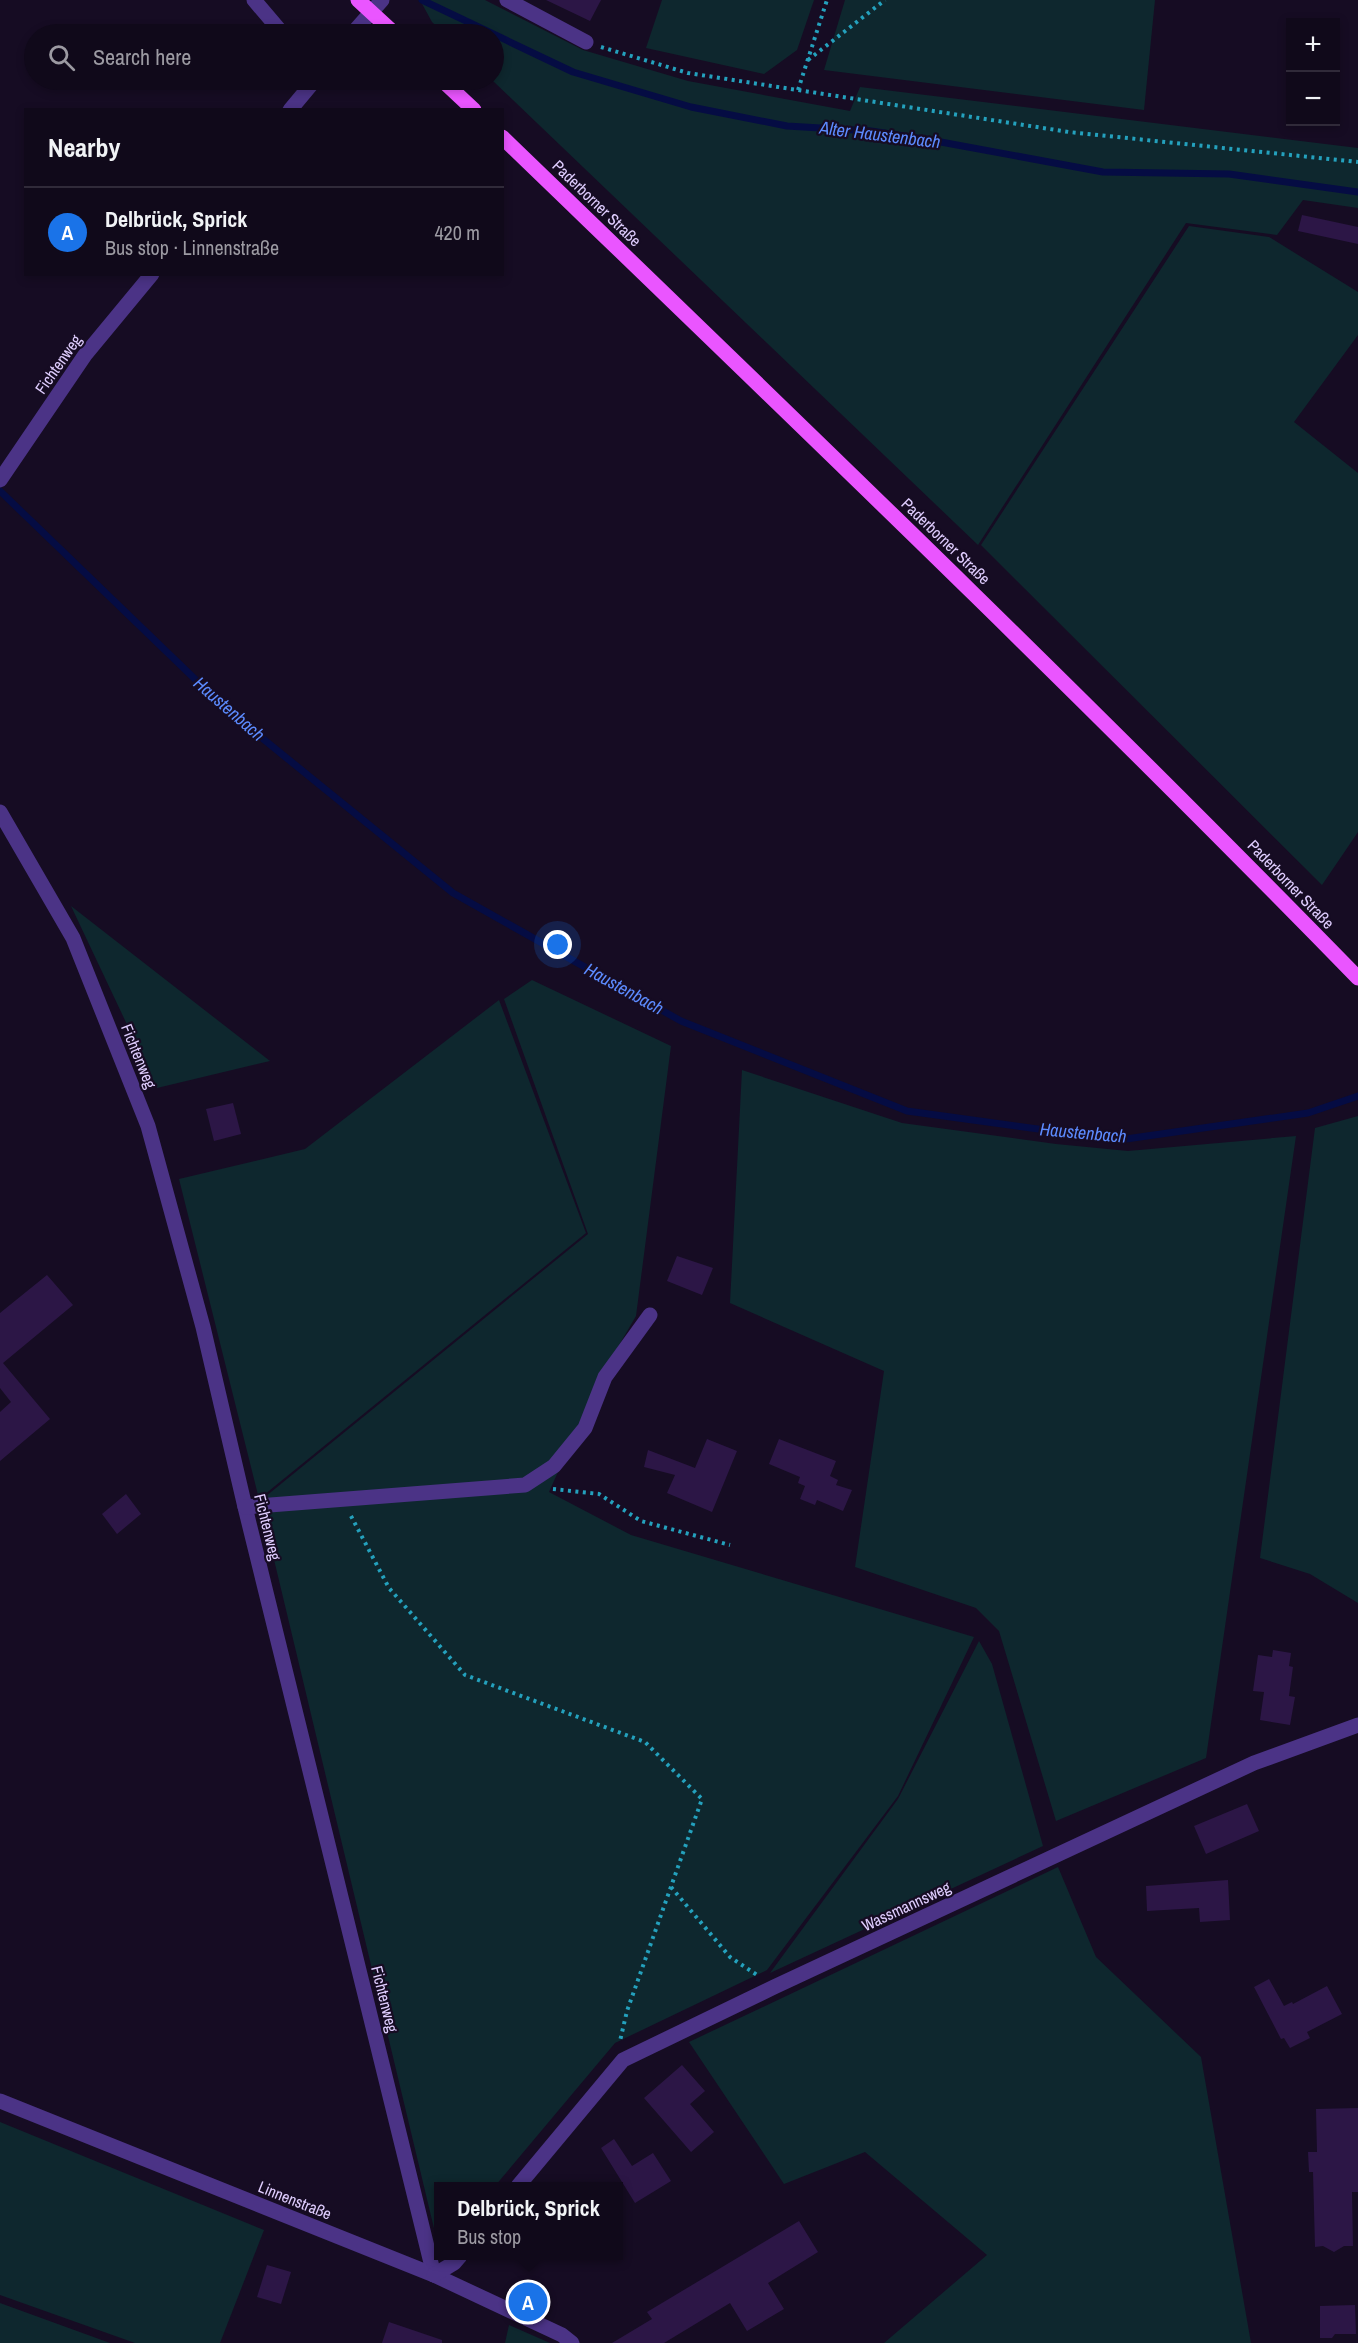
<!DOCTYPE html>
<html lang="en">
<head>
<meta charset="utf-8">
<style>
  body { margin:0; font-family:"Archivo Narrow",sans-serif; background:#1e1727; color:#f1f3f6 }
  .controls { position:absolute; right:18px; top:18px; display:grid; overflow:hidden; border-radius:0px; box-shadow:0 3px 9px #0003 }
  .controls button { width:54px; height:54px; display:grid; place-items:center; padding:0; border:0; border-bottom:2px solid #302a39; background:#10091a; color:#f1f3f6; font:30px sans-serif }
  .you { position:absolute; left:558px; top:945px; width:21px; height:21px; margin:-15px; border:4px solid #fff; border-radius:50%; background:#1a73e8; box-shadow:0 0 0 9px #1a73e833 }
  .badge { display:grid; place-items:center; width:39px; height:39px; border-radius:50%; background:#1a73e8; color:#fff; font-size:20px; font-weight:700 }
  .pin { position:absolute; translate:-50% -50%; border:3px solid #fff; box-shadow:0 2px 6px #0006 }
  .popup { position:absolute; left:434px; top:2182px; width:189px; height:78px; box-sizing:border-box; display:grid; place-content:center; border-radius:0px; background:#10091a; filter:drop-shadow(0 2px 4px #0005); font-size:20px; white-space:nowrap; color:#9c9aa2 }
  .popup b { font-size:22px; color:#f1f3f6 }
  .popup::after { content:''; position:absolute; left:50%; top:100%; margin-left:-12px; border:12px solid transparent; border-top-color:#10091a }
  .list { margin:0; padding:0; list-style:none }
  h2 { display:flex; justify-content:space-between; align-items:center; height:78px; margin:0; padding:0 24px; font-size:26px }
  h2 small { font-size:20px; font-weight:400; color:#9c9aa2 }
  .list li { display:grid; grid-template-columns:39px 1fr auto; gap:18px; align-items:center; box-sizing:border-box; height:90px; padding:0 24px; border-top:2px solid #302a39 }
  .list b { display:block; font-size:22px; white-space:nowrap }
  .list p { margin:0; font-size:20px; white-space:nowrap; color:#9c9aa2 }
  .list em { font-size:20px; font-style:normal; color:#9c9aa2 }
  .icon { flex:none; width:33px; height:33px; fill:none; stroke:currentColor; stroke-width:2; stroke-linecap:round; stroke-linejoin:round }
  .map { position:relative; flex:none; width:1358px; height:2343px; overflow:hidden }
  .search { position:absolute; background:#10091a; box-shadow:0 3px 9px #0003; left:24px; top:24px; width:480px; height:66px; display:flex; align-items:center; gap:15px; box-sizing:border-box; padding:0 21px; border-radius:33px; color:#9c9aa2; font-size:22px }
  .panel { position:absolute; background:#10091a; box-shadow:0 3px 9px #0003; left:24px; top:108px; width:480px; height:168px; border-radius:0px }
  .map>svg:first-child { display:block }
  .green { fill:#0e272e }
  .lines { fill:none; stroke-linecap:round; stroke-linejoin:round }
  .stream { stroke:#050c43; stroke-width:7 }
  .building { fill:#2c1646 }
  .path { stroke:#24a1bd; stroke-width:4; stroke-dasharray:3 4.5; stroke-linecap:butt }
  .minor { stroke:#4b3386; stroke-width:15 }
  .major { stroke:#ea55ff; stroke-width:15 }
  .labels { text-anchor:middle; stroke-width:4.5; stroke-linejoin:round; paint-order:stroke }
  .street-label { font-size:16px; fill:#e0ceff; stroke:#160c23 }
  .water-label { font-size:18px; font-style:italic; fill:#5c8bff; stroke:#160c23 }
</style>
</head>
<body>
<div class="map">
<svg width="1358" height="2343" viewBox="0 0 1358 2343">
  <rect width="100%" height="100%" fill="#160c23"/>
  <!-- green -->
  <g class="green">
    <polygon points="420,0 485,0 583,50 688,81 850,111 860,87 1358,148 1358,208 1303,200 1277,235 1186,223 978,545 492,80 494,34 445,34 432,22"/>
    <polygon points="662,0 814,0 797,50 764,74 646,48"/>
    <polygon points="845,0 1155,0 1144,110 824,70"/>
    <polygon points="1189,226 1269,237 1358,292 1358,335 1294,422 1358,473 1358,832 1322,885 981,545"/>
    <polygon points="71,906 270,1061 157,1088"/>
    <polygon points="532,980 671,1046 636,1316 601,1376 549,1492 631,1535 974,1637 898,1796 767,1970 615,2043 495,2186 438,2186 438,2245 260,1501 588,1234 504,999"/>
    <polygon points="499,1000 586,1233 259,1499 179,1179 305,1149"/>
    <polygon points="742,1070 902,1123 1056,1144 1128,1151 1296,1136 1206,1758 1056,1821 999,1631 976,1608 855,1567 884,1371 730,1303"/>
    <polygon points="1358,1116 1358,1603 1310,1574 1260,1558 1315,1128"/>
    <polygon points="979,1641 992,1664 1043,1846 770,1973 898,1799"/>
    <polygon points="1058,1867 1096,1957 1201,2057 1251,2343 884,2343 987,2255 865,2152 784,2184 689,2042"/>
    <polygon points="0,2122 264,2230 220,2343 135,2343 0,2295"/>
    <polygon points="0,2303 110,2343 0,2343"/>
    <polygon points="509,2325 550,2343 505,2343"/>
  </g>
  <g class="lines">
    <!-- stream -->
    <g class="stream">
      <polyline points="422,0 573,72 691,107 787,126 871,131 930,140 1103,172 1229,174 1358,192"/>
      <polyline points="0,491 225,708 453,893 681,1021 907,1111 1119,1140 1308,1113 1358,1096"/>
    </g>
  </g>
  <!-- building -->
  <g class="building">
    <polygon points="546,0 601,0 590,21"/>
    <polygon points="1302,215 1358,227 1358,244 1298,231"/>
    <polygon points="233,1103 241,1134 214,1141 206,1109"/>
    <polygon points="677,1256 713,1268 702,1295 667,1281"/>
    <polygon points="47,1275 73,1305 3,1363 50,1419 0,1461 0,1412 11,1402 0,1388 0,1313"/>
    <polygon points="707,1439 737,1451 712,1512 667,1493 675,1475 644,1467 648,1450 695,1468"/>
    <polygon points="779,1439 836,1461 830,1476 838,1480 836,1485 852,1490 843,1511 817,1500 815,1505 800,1499 805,1486 798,1483 800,1477 769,1464"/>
    <polygon points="126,1494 141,1514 117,1534 102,1514"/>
    <polygon points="1273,1650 1291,1653 1289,1666 1293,1667 1289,1696 1295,1697 1290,1725 1260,1720 1264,1692 1253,1691 1258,1655 1272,1657"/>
    <polygon points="1247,1804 1259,1831 1206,1854 1194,1826"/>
    <polygon points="1228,1880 1230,1920 1200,1922 1199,1908 1147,1911 1146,1886"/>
    <polygon points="1269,1979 1284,2006 1292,2002 1293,2004 1327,1986 1342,2014 1307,2032 1310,2038 1290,2048 1284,2038 1281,2039 1254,1987"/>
    <polygon points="682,2065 705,2091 690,2104 714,2132 691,2152 644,2098"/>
    <polygon points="1358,2108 1358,2192 1352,2192 1353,2246 1344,2246 1334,2252 1323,2246 1315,2247 1313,2172 1309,2172 1308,2152 1317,2152 1316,2109"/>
    <polygon points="614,2139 632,2166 653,2153 671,2181 635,2203 601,2148"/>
    <polygon points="799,2221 818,2252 768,2283 784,2309 747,2331 730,2303 664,2343 612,2343 652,2319 647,2312"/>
    <polygon points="267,2265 291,2272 281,2304 257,2297"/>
    <polygon points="1355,2305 1356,2334 1335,2334 1332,2338 1320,2338 1320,2306"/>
    <polygon points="389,2322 442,2340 442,2343 382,2343"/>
  </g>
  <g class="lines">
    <!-- path -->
    <g class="path">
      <polyline points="601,47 688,73 1069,132 1358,162"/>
      <polyline points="808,60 885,0"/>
      <polyline points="798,90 827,0"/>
      <polyline points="553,1489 599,1494 641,1521 730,1545"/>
      <polyline points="351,1516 389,1588 465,1675 645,1742 702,1799 627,2011 620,2041"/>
      <polyline points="671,1887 730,1957 757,1975"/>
    </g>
    <!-- minor -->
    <g class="minor">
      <polyline points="254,0 283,34"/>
      <polyline points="507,0 586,42"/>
      <polyline points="352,34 382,0"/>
      <polyline points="290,110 315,80"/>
      <polyline points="0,480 85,355 152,274"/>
      <polyline points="0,812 73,938 148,1126 203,1327 245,1507 434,2275"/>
      <polyline points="245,1507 525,1485 554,1466 585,1428 605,1377 650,1315"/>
      <polyline points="0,2101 434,2275 562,2335 572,2343"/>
      <polyline points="518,2186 623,2060 774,1987 1254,1763 1358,1725"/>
      <polyline points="434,2275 454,2263 460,2256"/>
    </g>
    <!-- major -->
    <g class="major">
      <polyline points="358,0 395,34"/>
      <polyline points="442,80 474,110"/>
      <path d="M502 137C790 415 1079 692 1358 978"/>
    </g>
  </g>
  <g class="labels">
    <!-- street labels -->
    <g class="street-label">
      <text transform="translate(597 203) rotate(44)" y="6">Paderborner Straße</text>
      <text transform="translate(58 364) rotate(-55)" y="6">Fichtenweg</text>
      <text transform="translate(946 541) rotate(44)" y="6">Paderborner Straße</text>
      <text transform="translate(1291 884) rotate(46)" y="6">Paderborner Straße</text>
      <text transform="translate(139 1056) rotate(68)" y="6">Fichtenweg</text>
      <text transform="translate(268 1527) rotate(76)" y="6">Fichtenweg</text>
      <text transform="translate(906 1906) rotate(-25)" y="6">Wassmannsweg</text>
      <text transform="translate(385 1999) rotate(76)" y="6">Fichtenweg</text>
      <text transform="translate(295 2200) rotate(22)" y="6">Linnenstraße</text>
    </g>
    <!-- water labels -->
    <g class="water-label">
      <text transform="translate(880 135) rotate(7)" y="6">Alter Haustenbach</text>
      <text transform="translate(229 709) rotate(41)" y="6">Haustenbach</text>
      <text transform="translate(624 989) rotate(29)" y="6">Haustenbach</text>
      <text transform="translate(1083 1133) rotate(5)" y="6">Haustenbach</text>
    </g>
  </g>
</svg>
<div class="controls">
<button>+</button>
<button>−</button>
</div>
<div class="you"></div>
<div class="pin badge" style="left:528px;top:2302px">A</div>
<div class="popup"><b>Delbrück, Sprick</b>Bus stop</div>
<div class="search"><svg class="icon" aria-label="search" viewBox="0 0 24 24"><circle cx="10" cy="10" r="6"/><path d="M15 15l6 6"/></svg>Search here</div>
<section class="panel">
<h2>Nearby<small></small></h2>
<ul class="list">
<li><span class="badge">A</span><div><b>Delbrück, Sprick</b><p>Bus stop · Linnenstraße</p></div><em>420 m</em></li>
</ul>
</section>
</div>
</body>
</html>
